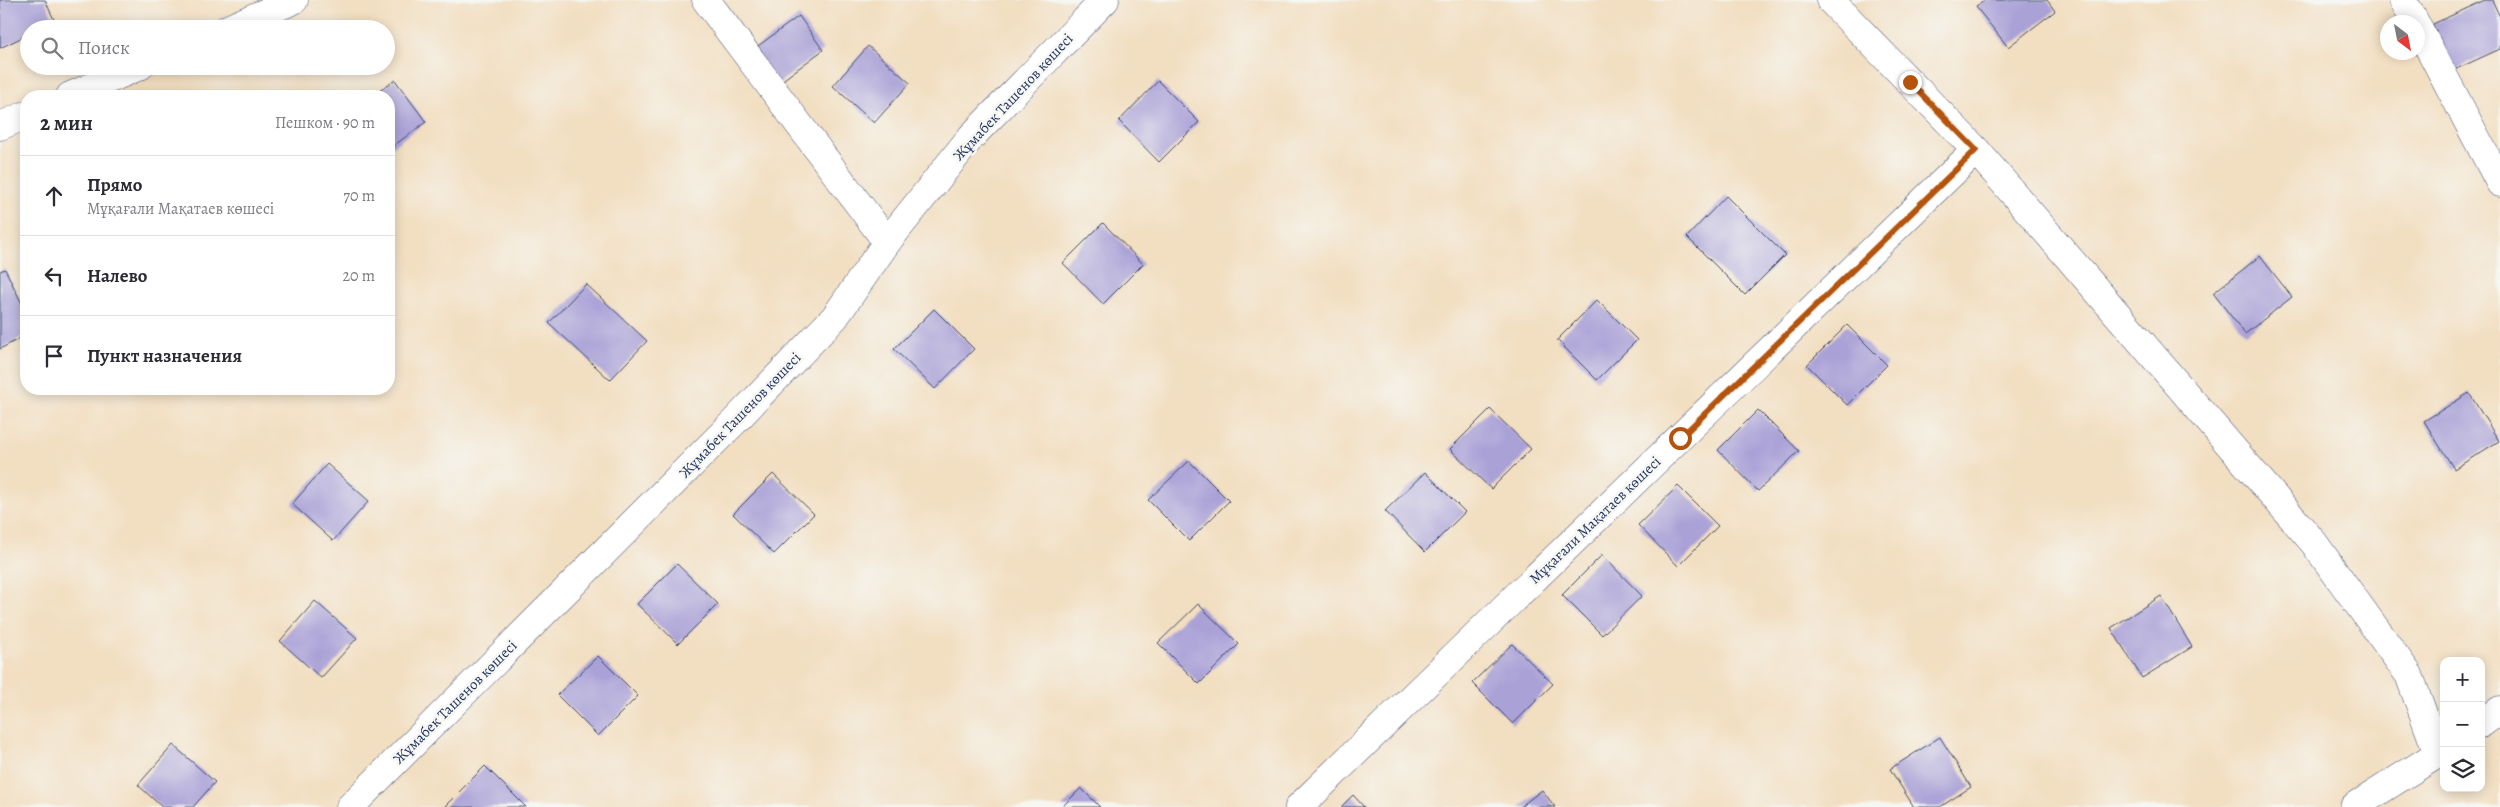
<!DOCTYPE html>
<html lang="ru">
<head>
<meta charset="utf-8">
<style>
  body { margin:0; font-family:Alegreya,serif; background:#f7f7f7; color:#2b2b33 }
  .controls { position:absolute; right:15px; bottom:15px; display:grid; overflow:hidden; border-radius:10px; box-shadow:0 2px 12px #0003 }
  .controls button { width:45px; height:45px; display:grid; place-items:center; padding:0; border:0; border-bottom:1px solid #e1e1e2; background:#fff; color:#2b2b33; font:25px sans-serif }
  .compass { position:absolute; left:2380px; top:15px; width:45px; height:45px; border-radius:50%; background:#fff; box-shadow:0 2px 12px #0003; rotate:148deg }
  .stop { position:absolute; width:15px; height:15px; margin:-11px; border:4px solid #b45309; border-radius:50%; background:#fff }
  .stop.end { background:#b45309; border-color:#fff; box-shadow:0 1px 5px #0008 }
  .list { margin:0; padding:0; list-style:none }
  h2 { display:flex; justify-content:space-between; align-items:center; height:65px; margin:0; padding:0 20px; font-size:21px }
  h2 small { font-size:16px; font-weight:400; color:#7c7c81 }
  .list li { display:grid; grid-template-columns:32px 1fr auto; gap:15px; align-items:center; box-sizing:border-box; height:80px; padding:0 20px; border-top:1px solid #e1e1e2 }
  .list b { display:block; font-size:19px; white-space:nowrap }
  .list p { margin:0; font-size:16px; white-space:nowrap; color:#7c7c81 }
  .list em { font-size:16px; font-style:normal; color:#7c7c81 }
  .icon { flex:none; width:28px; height:28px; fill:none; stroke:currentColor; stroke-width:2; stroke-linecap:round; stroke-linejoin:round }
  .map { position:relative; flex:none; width:2500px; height:807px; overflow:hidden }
  .search { position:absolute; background:#fff; box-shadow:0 2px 12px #0003; left:20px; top:20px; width:375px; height:55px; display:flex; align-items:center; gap:12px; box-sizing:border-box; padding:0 18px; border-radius:28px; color:#7c7c81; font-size:19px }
  .panel { position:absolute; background:#fff; box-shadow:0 2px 12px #0003; left:20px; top:90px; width:375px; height:305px; border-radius:20px }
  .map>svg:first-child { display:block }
  .building { fill:#aaa2d7 }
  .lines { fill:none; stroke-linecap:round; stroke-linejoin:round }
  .minor-casing { stroke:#3b496d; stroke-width:29 }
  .minor { stroke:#fff; stroke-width:28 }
  .route { stroke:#b45309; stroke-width:6 }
  .labels { text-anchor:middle; stroke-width:5; stroke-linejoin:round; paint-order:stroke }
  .street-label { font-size:15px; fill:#1b2f5e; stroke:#f6f6f2 }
</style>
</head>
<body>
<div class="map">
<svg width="2500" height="807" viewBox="0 0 2500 807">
  <rect width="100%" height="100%" fill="#f6f6f2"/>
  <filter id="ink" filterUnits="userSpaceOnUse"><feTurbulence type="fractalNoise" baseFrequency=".02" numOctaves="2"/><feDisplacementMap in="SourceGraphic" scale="10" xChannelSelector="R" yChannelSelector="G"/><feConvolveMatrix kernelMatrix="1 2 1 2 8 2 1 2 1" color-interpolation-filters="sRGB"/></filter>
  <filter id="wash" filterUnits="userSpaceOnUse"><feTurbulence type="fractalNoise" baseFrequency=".0096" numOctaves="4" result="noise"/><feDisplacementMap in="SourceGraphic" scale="20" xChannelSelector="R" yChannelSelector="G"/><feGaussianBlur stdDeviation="1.12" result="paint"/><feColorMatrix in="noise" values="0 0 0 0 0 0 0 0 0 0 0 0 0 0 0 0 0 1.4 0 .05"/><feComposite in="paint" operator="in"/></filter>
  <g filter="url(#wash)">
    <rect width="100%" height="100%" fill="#f2dec0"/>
    <g id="blocks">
      <!-- building -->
      <g class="building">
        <polygon points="0,0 45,0 55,22 41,29 29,29 29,34 0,48"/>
        <polygon points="1985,0 2047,0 2055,11 2008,47 1976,7"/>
        <polygon points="2485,0 2492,0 2500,17 2500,49 2454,70 2433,24"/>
        <polygon points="799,16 823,50 776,85 751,51"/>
        <polygon points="868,46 910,83 874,123 833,86"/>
        <polygon points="395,80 426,122 389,149 389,96 372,96"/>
        <polygon points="1158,81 1199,122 1159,162 1119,121"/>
        <polygon points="1726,196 1785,255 1745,295 1687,237"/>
        <polygon points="1103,223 1143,264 1103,304 1063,263"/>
        <polygon points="2260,256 2292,297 2245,334 2213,293"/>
        <polygon points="5,269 26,312 26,335 0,349 0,271"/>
        <polygon points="586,284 647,341 610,380 549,323"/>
        <polygon points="1597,300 1637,340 1597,380 1557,340"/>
        <polygon points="934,309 974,349 935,389 894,349"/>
        <polygon points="1847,325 1887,365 1847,405 1807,365"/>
        <polygon points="2469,393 2499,441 2454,469 2424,421"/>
        <polygon points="1490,409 1531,449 1491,489 1450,449"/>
        <polygon points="1758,410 1799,451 1758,491 1718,450"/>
        <polygon points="1189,461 1229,501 1189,541 1148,500"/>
        <polygon points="327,464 369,501 333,541 292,504"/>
        <polygon points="1425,472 1465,512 1425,552 1385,511"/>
        <polygon points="773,474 814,514 774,554 733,514"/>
        <polygon points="1678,486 1718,526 1678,566 1638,525"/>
        <polygon points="1602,555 1642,596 1602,635 1562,595"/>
        <polygon points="677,564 718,604 678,644 637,604"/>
        <polygon points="2161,596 2192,647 2142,678 2111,628"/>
        <polygon points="315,601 357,638 321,678 280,641"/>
        <polygon points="1198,604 1239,644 1199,684 1158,643"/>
        <polygon points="1512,644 1553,684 1513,724 1472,683"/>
        <polygon points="598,656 638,696 598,736 557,695"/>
        <polygon points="1940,737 1971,787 1940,807 1914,807 1890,769"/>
        <polygon points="173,745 215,782 193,807 162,807 138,785"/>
        <polygon points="485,766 526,807 446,807 445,806"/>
        <polygon points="1081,788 1100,807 1062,807"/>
        <polygon points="1542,790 1555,807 1520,807"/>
        <polygon points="1353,795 1364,807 1341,807"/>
      </g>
    </g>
  </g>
  <g filter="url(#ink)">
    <use href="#blocks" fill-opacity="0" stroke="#3b496d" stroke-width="1"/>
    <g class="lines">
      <defs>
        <g id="minor">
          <polyline points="706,0 887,242"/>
          <polyline points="1830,0 1976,150 2314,543 2409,675 2438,754"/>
          <polyline points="2403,0 2415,22"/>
          <polyline points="2418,27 2500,183"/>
          <polyline points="227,29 294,0"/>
          <polyline points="70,96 140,66"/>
          <polyline points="0,126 26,115"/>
          <polyline points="2481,724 2500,710"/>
          <polyline points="350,807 735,421 835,317 887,242 971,137 1105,0"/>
          <polyline points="1299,807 1976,150"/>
          <polyline points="2354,807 2444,750"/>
        </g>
      </defs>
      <!-- minor casing -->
      <use href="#minor" class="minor-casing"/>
      <!-- minor -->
      <use href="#minor" class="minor"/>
    </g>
  </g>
  <g class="lines" filter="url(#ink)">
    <!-- route -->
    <polyline class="route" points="1680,438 1976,150 1910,82"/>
  </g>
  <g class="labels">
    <!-- street labels -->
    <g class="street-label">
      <text transform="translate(1013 97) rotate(-47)" y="5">Жұмабек Ташенов көшесі</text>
      <text transform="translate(740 415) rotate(-46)" y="5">Жұмабек Ташенов көшесі</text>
      <text transform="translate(1595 520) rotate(-44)" y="5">Мұқағали Мақатаев көшесі</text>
      <text transform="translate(455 702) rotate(-45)" y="5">Жұмабек Ташенов көшесі</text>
    </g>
  </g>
</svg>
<div class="controls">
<button>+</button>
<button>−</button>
<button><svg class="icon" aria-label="layers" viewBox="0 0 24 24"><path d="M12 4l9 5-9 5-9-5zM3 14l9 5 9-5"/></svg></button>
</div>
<svg class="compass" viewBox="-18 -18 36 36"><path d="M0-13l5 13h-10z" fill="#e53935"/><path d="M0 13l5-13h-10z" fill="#7c7c81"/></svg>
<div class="stop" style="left:1680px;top:438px"></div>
<div class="stop end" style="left:1910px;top:82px"></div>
<div class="search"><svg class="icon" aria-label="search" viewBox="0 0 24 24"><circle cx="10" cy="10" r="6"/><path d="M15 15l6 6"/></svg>Поиск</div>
<section class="panel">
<h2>2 мин<small>Пешком · 90 m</small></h2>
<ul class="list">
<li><svg class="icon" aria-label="ahead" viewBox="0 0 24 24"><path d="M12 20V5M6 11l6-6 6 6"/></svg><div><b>Прямо</b><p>Мұқағали Мақатаев көшесі</p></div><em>70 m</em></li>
<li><svg class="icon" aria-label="left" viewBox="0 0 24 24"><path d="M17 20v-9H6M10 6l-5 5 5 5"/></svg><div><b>Налево</b></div><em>20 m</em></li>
<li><svg class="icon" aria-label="arrive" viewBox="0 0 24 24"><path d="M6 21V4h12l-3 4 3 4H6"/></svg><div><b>Пункт назначения</b></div></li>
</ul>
</section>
</div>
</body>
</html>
